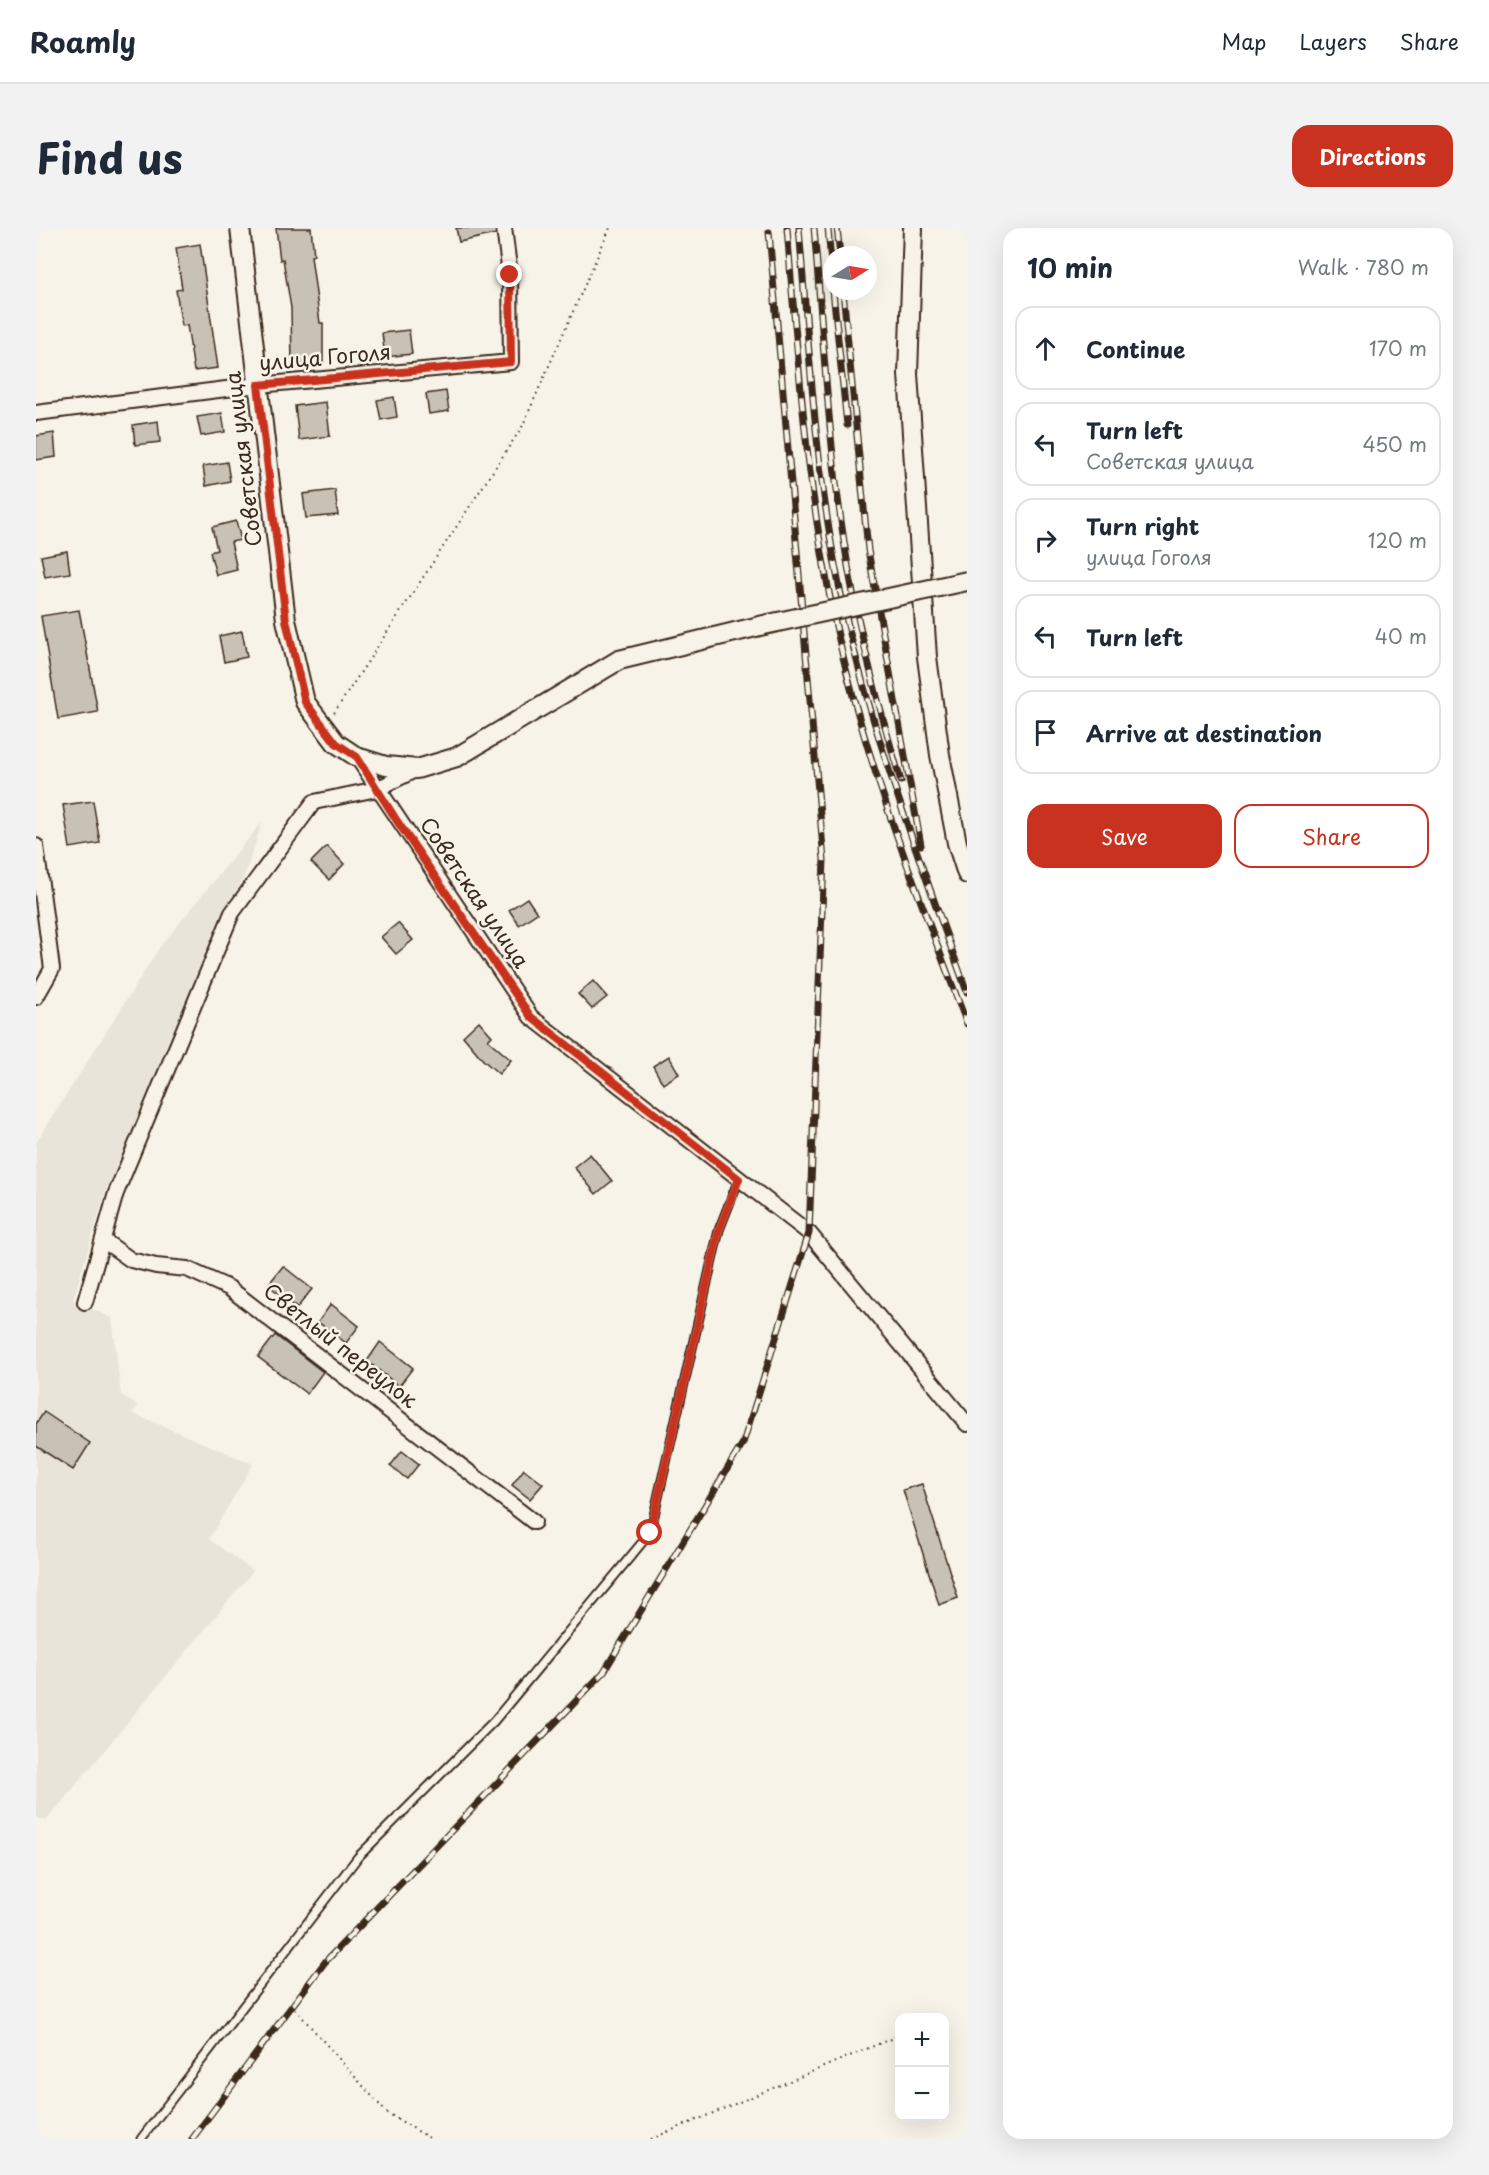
<!DOCTYPE html>
<html lang="en">
<head>
<meta charset="utf-8">
<style>
  body { margin:0; font-family:"Playpen Sans",sans-serif; background:#f2f2f3; color:#1f2937 }
  .controls { position:absolute; right:18px; bottom:18px; display:grid; overflow:hidden; border-radius:12px; box-shadow:0 6px 24px #0002 }
  .controls button { width:54px; height:54px; display:grid; place-items:center; padding:0; border:0; border-bottom:2px solid #e0e1e3; background:#fff; color:#1f2937; font:30px sans-serif }
  .compass { position:absolute; left:787px; top:18px; width:54px; height:54px; border-radius:50%; background:#fff; box-shadow:0 6px 24px #0002; rotate:79deg }
  .stop { position:absolute; width:18px; height:18px; margin:-14px; border:4px solid #c8321e; border-radius:50%; background:#fff }
  .stop.end { background:#c8321e; border-color:#fff; box-shadow:0 2px 6px #0008 }
  .list { margin:0; padding:0; list-style:none }
  h2 { display:flex; justify-content:space-between; align-items:center; height:78px; margin:0; padding:0 24px; font-size:26px }
  h2 small { font-size:20px; font-weight:400; color:#747a83 }
  .list li { display:grid; grid-template-columns:39px 1fr auto; gap:18px; align-items:center; box-sizing:border-box; height:84px; margin:0 12px 12px; padding:0 12px; border:2px solid #e0e1e3; border-radius:18px }
  .list b { display:block; font-size:22px; white-space:nowrap }
  .list p { margin:0; font-size:20px; white-space:nowrap; color:#747a83 }
  .list em { font-size:20px; font-style:normal; color:#747a83 }
  .actions { display:flex; gap:12px; padding:18px 24px }
  .actions a { flex:1; padding:14px 0; border:2px solid #c8321e; border-radius:18px; text-align:center; font-size:21px; color:#c8321e }
  .actions .main { background:#c8321e; color:#fff }
  .icon { flex:none; width:33px; height:33px; fill:none; stroke:currentColor; stroke-width:2; stroke-linecap:round; stroke-linejoin:round }
  .map { position:relative; flex:none; width:931px; height:1911px; overflow:hidden; border-radius:18px }
  header { display:flex; align-items:center; gap:36px; box-sizing:border-box; height:84px; padding:0 30px; background:#fff; border-bottom:2px solid #e0e1e3 }
  header strong { font-size:28px }
  nav { display:flex; gap:33px; margin-inline-start:auto; font-size:21px }
  .intro { display:flex; align-items:center; justify-content:space-between; box-sizing:border-box; height:144px; padding:0 36px }
  h1 { margin:0; font-size:42px }
  .button { padding:15px 27px; border-radius:18px; background:#c8321e; color:#fff; font-size:21px; font-weight:700 }
  main { display:flex; gap:36px; padding:0 36px }
  aside { flex:1; background:#fff; border-radius:18px; box-shadow:0 6px 24px #0002 }
  .map>svg:first-child { display:block }
  .built { fill:#e9e4d9 }
  .building { fill:#c8c1b6; stroke:#3b2a1e; stroke-width:1.5 }
  .lines { fill:none; stroke-linecap:round; stroke-linejoin:round }
  .service-casing { stroke:#3b2a1e; stroke-width:11 }
  .minor-casing { stroke:#3b2a1e; stroke-width:18 }
  .tertiary-casing { stroke:#3b2a1e; stroke-width:22 }
  .path { stroke:#3b2a1e; stroke-width:2; stroke-dasharray:1.5 4.5; stroke-linecap:butt }
  .service { stroke:#f7f3e8; stroke-width:7 }
  .minor { stroke:#f7f3e8; stroke-width:14 }
  .tertiary { stroke:#f7f3e8; stroke-width:18 }
  .rail-casing { stroke:#3b2a1e; stroke-width:7 }
  .rail { stroke:#f7f3e8; stroke-width:4.5; stroke-dasharray:14; stroke-linecap:butt }
  .tertiary-bridge-casing { stroke:#3b2a1e; stroke-width:22; stroke-linecap:butt }
  .tertiary-bridge { stroke:#f7f3e8; stroke-width:18 }
  .route { stroke:#c8321e; stroke-width:8 }
  .labels { text-anchor:middle; stroke-width:5; stroke-linejoin:round; paint-order:stroke }
  .street-label { font-size:21px; fill:#3b2a1e; stroke:#f7f3e8 }
</style>
</head>
<body>
<header>
<strong>Roamly</strong>
<nav><a>Map</a><a>Layers</a><a>Share</a></nav>
</header>
<div class="intro"><h1>Find us</h1><a class="button">Directions</a></div>
<main>
<div class="map">
<svg width="931" height="1911" viewBox="0 0 931 1911">
  <rect width="100%" height="100%" fill="#f7f3e8"/>
  <filter id="ink" filterUnits="userSpaceOnUse"><feTurbulence type="fractalNoise" baseFrequency=".0167" numOctaves="2"/><feDisplacementMap in="SourceGraphic" scale="12" xChannelSelector="R" yChannelSelector="G"/><feConvolveMatrix kernelMatrix="1 2 1 2 8 2 1 2 1" color-interpolation-filters="sRGB"/></filter>
  <g filter="url(#ink)">
    <!-- built -->
    <polygon class="built" points="226,594 211,641 69,965 37,1072 76,1090 85,1167 102,1178 96,1185 217,1236 173,1311 217,1343 10,1593 0,1589 0,915 124,719"/>
    <!-- building -->
    <g class="building">
      <polygon points="240,0 275,0 278,27 275,28 284,95 287,95 287,135 256,136 255,80 247,31 244,32"/>
      <polygon points="420,0 459,0 460,6 423,14"/>
      <polygon points="164,16 182,140 158,143 151,97 146,98 140,62 146,61 140,20"/>
      <polygon points="373,102 376,126 349,129 346,105"/>
      <polygon points="410,163 413,183 393,186 390,166"/>
      <polygon points="358,169 361,189 345,192 341,172"/>
      <polygon points="290,174 294,208 263,212 259,178"/>
      <polygon points="186,185 189,204 165,208 161,189"/>
      <polygon points="122,193 124,214 99,217 97,197"/>
      <polygon points="18,205 20,229 0,232 0,208"/>
      <polygon points="191,234 194,253 170,258 167,238"/>
      <polygon points="299,262 302,287 270,290 267,266"/>
      <polygon points="200,293 205,312 195,314 201,342 180,347 174,324 181,322 176,299"/>
      <polygon points="31,323 34,345 9,349 5,328"/>
      <polygon points="43,382 62,484 22,491 5,388"/>
      <polygon points="206,403 211,429 188,434 183,408"/>
      <polygon points="57,573 64,615 34,620 27,577"/>
      <polygon points="291,618 308,636 293,652 275,634"/>
      <polygon points="491,670 501,685 483,697 473,682"/>
      <polygon points="362,695 377,712 360,726 345,709"/>
      <polygon points="557,753 571,769 556,781 542,766"/>
      <polygon points="443,793 456,808 452,812 475,832 463,846 447,832 427,808"/>
      <polygon points="633,828 643,846 627,856 617,838"/>
      <polygon points="554,926 576,953 560,966 538,939"/>
      <polygon points="247,1038 276,1061 261,1080 232,1057"/>
      <polygon points="295,1076 323,1098 310,1115 282,1094"/>
      <polygon points="239,1107 287,1144 271,1166 222,1129"/>
      <polygon points="344,1114 377,1140 363,1158 331,1133"/>
      <polygon points="8,1184 54,1215 37,1242 0,1218 0,1196"/>
      <polygon points="366,1223 383,1236 371,1251 354,1238"/>
      <polygon points="488,1241 507,1256 494,1271 476,1257"/>
      <polygon points="886,1256 922,1370 903,1377 867,1262"/>
    </g>
    <g class="lines">
      <defs>
        <polyline id="service" points="105,1911 322,1629 458,1493 614,1305 683,1002 703,951"/>
        <g id="minor">
          <polyline points="0,185 222,157 475,134 474,47 468,0"/>
          <polyline points="321,529 495,789 773,1005 931,1196"/>
          <polyline points="0,618 16,741 0,769"/>
          <polyline points="67,1012 95,1032 120,1038 151,1041 193,1060 498,1294"/>
          <polyline points="49,1074 80,965 196,685 278,574 341,561 381,541"/>
        </g>
        <g id="tertiary">
          <polyline points="204,0 250,392 269,474 300,515 321,529 350,538 381,541 421,529 583,432 728,397"/>
          <polyline points="877,0 872,146 891,429 904,527 921,615 931,646"/>
        </g>
      </defs>
      <!-- service casing -->
      <use href="#service" class="service-casing"/>
      <!-- minor casing -->
      <use href="#minor" class="minor-casing"/>
      <!-- tertiary casing -->
      <use href="#tertiary" class="tertiary-casing"/>
      <!-- path -->
      <g class="path">
        <polyline points="298,485 486,199 574,0"/>
        <polyline points="259,1781 350,1884 395,1911"/>
        <polyline points="615,1911 864,1807"/>
      </g>
      <!-- service -->
      <use href="#service" class="service"/>
      <!-- minor -->
      <use href="#minor" class="minor"/>
      <!-- tertiary -->
      <use href="#tertiary" class="tertiary"/>
      <defs>
        <g id="rail">
          <path d="M751 0C763 151 774 302 812 449 842 567 888 682 931 796"/>
          <path d="M763 0C773 118 779 240 803 357 832 497 883 630 931 764"/>
          <path d="M778 0C787 104 792 210 808 313 820 394 841 474 865 553"/>
          <polyline points="792,0 796,47"/>
          <polyline points="801,0 804,27"/>
          <polyline points="797,63 811,197"/>
          <polyline points="807,63 832,322 885,617"/>
          <polyline points="156,1911 289,1734 567,1445 707,1215 773,1005 788,632 733,4"/>
        </g>
      </defs>
      <!-- rail casing -->
      <use href="#rail" class="rail-casing"/>
      <!-- rail -->
      <use href="#rail" class="rail"/>
      <defs>
        <polyline id="tertiary-bridge" points="728,397 931,353"/>
      </defs>
      <!-- tertiary-bridge casing -->
      <use href="#tertiary-bridge" class="tertiary-bridge-casing"/>
      <!-- tertiary-bridge -->
      <use href="#tertiary-bridge" class="tertiary-bridge"/>
    </g>
  </g>
  <g class="lines" filter="url(#ink)">
    <!-- route -->
    <polyline class="route" points="474,47 475,134 222,157 250,392 269,474 300,515 321,529 361,593 495,789 703,951 683,1002 614,1305"/>
  </g>
  <g class="labels">
    <!-- street labels -->
    <g class="street-label">
      <text transform="translate(289 130) rotate(-5)" y="7">улица Гоголя</text>
      <text transform="translate(208 231) rotate(-97)" y="7">Советская улица</text>
      <text transform="translate(438 665) rotate(56)" y="7">Советская улица</text>
      <text transform="translate(304 1118) rotate(38)" y="7">Светлый переулок</text>
    </g>
  </g>
</svg>
<div class="controls">
<button>+</button>
<button>−</button>
</div>
<svg class="compass" viewBox="-18 -18 36 36"><path d="M0-13l5 13h-10z" fill="#e53935"/><path d="M0 13l5-13h-10z" fill="#747a83"/></svg>
<div class="stop" style="left:614px;top:1305px"></div>
<div class="stop end" style="left:474px;top:47px"></div>
</div>
<aside>
<h2>10 min<small>Walk · 780 m</small></h2>
<ul class="list">
<li><svg class="icon" aria-label="ahead" viewBox="0 0 24 24"><path d="M12 20V5M6 11l6-6 6 6"/></svg><div><b>Continue</b></div><em>170 m</em></li>
<li><svg class="icon" aria-label="left" viewBox="0 0 24 24"><path d="M17 20v-9H6M10 6l-5 5 5 5"/></svg><div><b>Turn left</b><p>Советская улица</p></div><em>450 m</em></li>
<li><svg class="icon" aria-label="right" viewBox="0 0 24 24"><path d="M7 20v-9h11M14 6l5 5-5 5"/></svg><div><b>Turn right</b><p>улица Гоголя</p></div><em>120 m</em></li>
<li><svg class="icon" aria-label="left" viewBox="0 0 24 24"><path d="M17 20v-9H6M10 6l-5 5 5 5"/></svg><div><b>Turn left</b></div><em>40 m</em></li>
<li><svg class="icon" aria-label="arrive" viewBox="0 0 24 24"><path d="M6 21V4h12l-3 4 3 4H6"/></svg><div><b>Arrive at destination</b></div></li>
</ul>
<div class="actions"><a class="main">Save</a><a>Share</a></div>
</aside>
</main>
</body>
</html>
